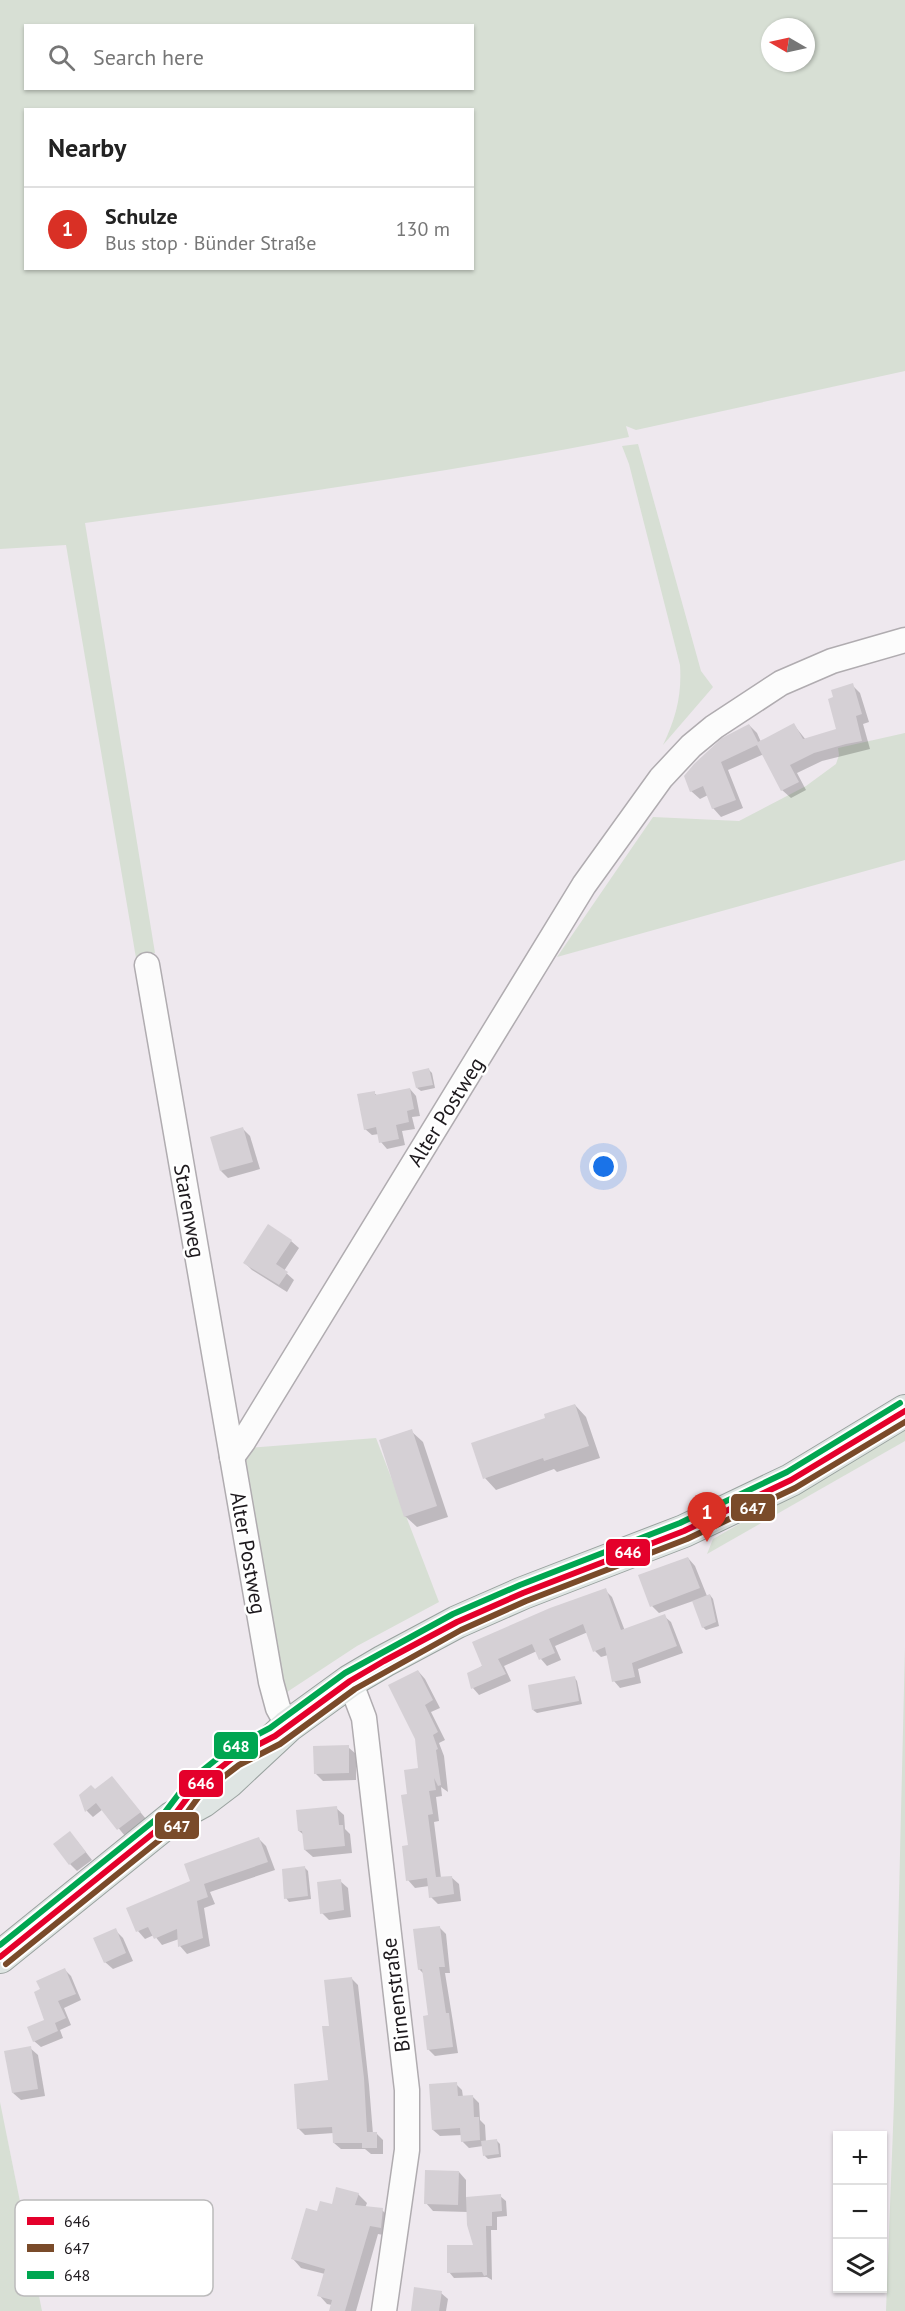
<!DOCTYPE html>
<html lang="en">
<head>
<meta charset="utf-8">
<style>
  body { margin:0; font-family:"PT Sans",sans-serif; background:#f6f6f6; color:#222 }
  .controls { position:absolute; right:18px; bottom:18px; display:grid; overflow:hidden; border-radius:0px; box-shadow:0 2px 4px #0004 }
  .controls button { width:54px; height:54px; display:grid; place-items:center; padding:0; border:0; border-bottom:2px solid #e0e0e0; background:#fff; color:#222; font:30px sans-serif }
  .compass { position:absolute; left:761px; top:18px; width:54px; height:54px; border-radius:50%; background:#fff; box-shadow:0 2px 4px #0004; rotate:279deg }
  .you { position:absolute; left:604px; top:1167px; width:21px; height:21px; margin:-15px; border:4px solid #fff; border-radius:50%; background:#1a73e8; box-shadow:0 0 0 9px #1a73e833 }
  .badge { display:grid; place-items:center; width:39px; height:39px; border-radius:50%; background:#d93025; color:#fff; font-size:20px; font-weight:700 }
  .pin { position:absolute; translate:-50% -50px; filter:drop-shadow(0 2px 3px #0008) }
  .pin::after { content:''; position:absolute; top:32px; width:21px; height:18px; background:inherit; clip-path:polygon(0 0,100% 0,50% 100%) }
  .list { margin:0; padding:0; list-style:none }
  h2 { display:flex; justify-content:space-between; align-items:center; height:78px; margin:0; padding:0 24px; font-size:26px }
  h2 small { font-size:20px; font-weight:400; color:#767676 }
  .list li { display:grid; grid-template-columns:39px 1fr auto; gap:18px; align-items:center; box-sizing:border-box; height:84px; padding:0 24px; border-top:2px solid #e0e0e0 }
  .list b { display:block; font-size:22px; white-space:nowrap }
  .list p { margin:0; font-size:20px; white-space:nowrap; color:#767676 }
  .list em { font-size:20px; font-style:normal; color:#767676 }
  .icon { flex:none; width:33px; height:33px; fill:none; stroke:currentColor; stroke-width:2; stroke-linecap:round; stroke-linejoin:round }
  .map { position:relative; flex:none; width:905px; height:2311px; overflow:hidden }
  .search { position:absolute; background:#fff; box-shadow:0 2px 4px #0004; left:24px; top:24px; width:450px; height:66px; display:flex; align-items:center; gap:15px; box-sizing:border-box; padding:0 21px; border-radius:0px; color:#767676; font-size:22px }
  .panel { position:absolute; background:#fff; box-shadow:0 2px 4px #0004; left:24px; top:108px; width:450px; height:162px; border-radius:0px }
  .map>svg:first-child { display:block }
  .green { fill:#d7dfd4; fill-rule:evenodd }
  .shadow { fill:#0003 }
  .building { fill:#d5d0d5 }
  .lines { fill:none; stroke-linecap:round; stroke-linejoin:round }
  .minor-casing { stroke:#b0acb0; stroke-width:27 }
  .major-casing { stroke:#99a29f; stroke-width:34 }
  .minor { stroke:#fcfcfc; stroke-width:24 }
  .major { stroke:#dfe5e3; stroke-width:32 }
  .bus-1-casing { stroke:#fff; stroke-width:10 }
  .bus-2-casing { stroke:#fff; stroke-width:10 }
  .bus-3-casing { stroke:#fff; stroke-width:10 }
  .bus-1 { stroke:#e4002b; stroke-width:6 }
  .bus-2 { stroke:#7a4b2a; stroke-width:6 }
  .bus-3 { stroke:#00a651; stroke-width:6 }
  .labels { text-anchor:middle; stroke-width:5; stroke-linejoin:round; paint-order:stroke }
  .street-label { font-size:21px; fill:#1d191d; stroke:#fff }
  .key { fill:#fff; stroke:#bbbabb; stroke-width:1.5 }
  .key-label { font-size:16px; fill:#1d191d }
  .line-badge { stroke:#fff; stroke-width:2 }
  .badge-label { font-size:16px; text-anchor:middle; font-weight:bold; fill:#fff }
</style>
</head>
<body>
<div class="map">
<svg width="905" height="2311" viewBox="0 0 905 2311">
  <rect width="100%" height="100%" fill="#eee8ee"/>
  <!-- green -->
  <g class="green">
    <path d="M0 0H905V371L636 430 626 426 629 437C449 473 267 498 85 523L155 953 136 958 66 545 0 549ZM26 26H472V88H26ZM770 27H806V63H770ZM26 110H472V268H26Z"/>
    <path d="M638 444 701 671 713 687 663 745C676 718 682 695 680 665L629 464 622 446Z"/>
    <polygon points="905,733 905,860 557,957 653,817 739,821 806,786 836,764 839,755 838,748"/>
    <polygon points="905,1429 905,1441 707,1554 713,1539"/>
    <polygon points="376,1438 439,1602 357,1646 284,1694 243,1461 249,1448"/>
    <polygon points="905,1647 905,2311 886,2311 894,2102"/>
    <polygon points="0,2102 42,2311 0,2311"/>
  </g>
  <!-- shadow -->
  <g class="shadow">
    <polygon points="852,685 860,693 869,722 863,724 870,749 822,761 797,773 806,790 791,798 782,790 764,754 728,770 743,808 721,817 713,808 708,795 700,799 691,791 749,725 757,733 761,742 794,725 806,740 838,730"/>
    <polygon points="429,1070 432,1073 435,1088 421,1091 417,1088"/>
    <polygon points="410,1089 416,1096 420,1116 412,1117 415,1129 402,1131 405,1145 387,1149 381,1142 379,1134 372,1135 365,1129 374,1093 378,1096"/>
    <polygon points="243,1129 250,1136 260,1169 228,1178 221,1171"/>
    <polygon points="291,1241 299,1248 284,1271 294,1280 287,1292 252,1270 245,1263"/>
    <polygon points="575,1405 586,1417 600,1458 557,1472 554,1469 496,1490 485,1478 473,1444 547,1419"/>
    <polygon points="411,1431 423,1442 448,1517 417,1527 405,1516"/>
    <polygon points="688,1558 695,1566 707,1596 710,1595 713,1599 719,1626 706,1630 703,1627 693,1601 659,1613 652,1606"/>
    <polygon points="605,1590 612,1597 625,1631 664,1616 671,1622 683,1653 638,1669 641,1683 620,1688 614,1681 608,1655 601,1657 595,1651 588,1632 555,1646 561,1660 547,1666 541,1659 537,1651 504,1666 511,1681 479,1695 473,1688 469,1674"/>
    <polygon points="418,1671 425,1679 440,1708 431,1712 445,1740 439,1743 444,1756 448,1792 441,1787 442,1796 436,1797 439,1821 434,1822 441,1878 451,1877 459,1884 461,1901 438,1904 431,1897 429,1886 415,1888 408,1880 409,1795 420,1769"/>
    <polygon points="574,1677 577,1681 582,1704 537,1713 533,1710"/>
    <polygon points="348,1747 356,1754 356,1780 323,1781 316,1774"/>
    <polygon points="112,1778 146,1819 125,1836 103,1809 93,1817 87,1811 81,1795 96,1791"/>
    <polygon points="336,1808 344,1815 345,1829 350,1834 352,1853 313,1857 305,1850 304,1835 299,1831"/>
    <polygon points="259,1839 266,1846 275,1870 210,1892 215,1904 204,1908 210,1946 187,1954 180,1946 179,1939 162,1945 154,1935 145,1939 138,1931 192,1882"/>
    <polygon points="77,1841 92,1860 77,1871 70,1864"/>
    <polygon points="305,1868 308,1871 311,1899 289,1902 286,1898"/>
    <polygon points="340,1881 348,1888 351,1917 329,1920 322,1913"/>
    <polygon points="439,1927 446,1934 450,1973 445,1973 458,2053 435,2056 428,2049 430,2017 424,1974 419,1969"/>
    <polygon points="115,1930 123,1938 133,1961 113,1969 105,1962"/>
    <polygon points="65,1970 71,1976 81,2000 64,2008 71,2025 60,2030 63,2038 41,2047 34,2041 46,2020"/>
    <polygon points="351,1978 358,1985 369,2085 373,2134 377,2134 383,2140 383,2154 371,2154 365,2149 341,2149 334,2143 334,2133 305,2135 298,2128 329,2082 330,2027"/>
    <polygon points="30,2048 38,2055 45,2096 21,2100 13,2093"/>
    <polygon points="456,2084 462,2090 463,2097 472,2096 479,2103 480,2120 485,2125 486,2142 496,2140 500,2144 501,2157 488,2159 485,2156 483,2146 469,2148 462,2141 462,2135 440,2136 433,2130"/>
    <polygon points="459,2172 466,2180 466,2198 500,2196 506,2201 507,2216 497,2217 497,2230 491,2230 492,2280 487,2277 454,2278 449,2272 475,2246 468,2212 433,2211 426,2203"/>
    <polygon points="358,2194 367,2203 365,2208 382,2210 391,2219 389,2236 378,2234 356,2311 331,2311 332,2305 327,2304 319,2295 325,2274 301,2268 293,2259 318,2213"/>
    <polygon points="441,2293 448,2299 446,2311 412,2311"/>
  </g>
  <!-- building -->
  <g class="building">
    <polygon points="853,683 862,714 856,716 862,741 846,744 814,753 790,765 799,782 781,791 757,745 721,762 736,800 712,809 703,786 690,792 684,776 694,764 722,738 749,724 758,742 794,723 803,739 836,729 828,699 833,697 831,690"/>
    <polygon points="429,1068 433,1085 416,1088 412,1072"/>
    <polygon points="410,1088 414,1109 407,1111 409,1122 396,1125 399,1139 379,1143 376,1127 364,1130 357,1094 375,1091 375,1095"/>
    <polygon points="243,1127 253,1162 220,1171 210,1137"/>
    <polygon points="268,1224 292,1240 276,1264 288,1272 279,1285 243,1263"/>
    <polygon points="575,1404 589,1446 544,1461 543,1458 483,1479 471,1443 545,1418 544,1414"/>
    <polygon points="412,1429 437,1506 404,1517 379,1440"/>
    <polygon points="688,1557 700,1588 650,1607 638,1575"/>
    <polygon points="606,1588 621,1630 665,1614 677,1646 632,1663 635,1677 612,1682 605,1647 593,1652 583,1624 549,1639 555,1653 539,1660 532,1644 498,1659 506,1674 471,1689 467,1673 482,1666 472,1642 550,1608"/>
    <polygon points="710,1594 716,1622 702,1628 692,1601"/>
    <polygon points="418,1670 433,1700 425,1705 438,1732 433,1735 438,1749 436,1750 441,1785 438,1786 434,1778 436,1790 429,1791 433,1814 428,1815 436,1877 452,1876 454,1894 429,1898 427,1878 406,1881 402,1846 408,1845 401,1795 407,1794 404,1770 418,1768 415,1739 388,1685"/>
    <polygon points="575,1676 579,1701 532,1710 528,1685"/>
    <polygon points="349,1745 349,1773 314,1774 313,1746"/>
    <polygon points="112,1776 141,1812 117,1830 96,1803 85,1812 79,1795 91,1785 95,1789"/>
    <polygon points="337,1806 339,1825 343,1825 345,1846 304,1850 302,1831 298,1831 296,1810"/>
    <polygon points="70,1831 86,1852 69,1865 53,1844"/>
    <polygon points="259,1837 268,1862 204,1884 208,1897 197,1901 203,1938 178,1947 177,1929 154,1939 148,1927 136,1932 126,1908 190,1881 184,1864"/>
    <polygon points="305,1866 308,1896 284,1899 282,1869"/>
    <polygon points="341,1879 344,1910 320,1914 317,1882"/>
    <polygon points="440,1926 445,1967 439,1967 446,2013 449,2013 453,2047 427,2050 423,2016 428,2015 422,1969 418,1970 413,1929"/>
    <polygon points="116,1928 126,1953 104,1963 93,1938"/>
    <polygon points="65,1968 76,1994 58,2001 66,2018 55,2023 58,2031 33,2042 27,2027 44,2020 34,1992 40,1989 36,1981"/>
    <polygon points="352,1977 364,2078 367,2132 377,2132 377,2148 362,2148 362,2143 333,2143 332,2127 297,2129 294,2084 328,2080 322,2026 329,2026 324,1980"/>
    <polygon points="31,2046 38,2089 12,2093 4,2051"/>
    <polygon points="457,2082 458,2096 473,2095 474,2117 479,2117 480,2140 461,2142 460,2128 432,2130 429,2084"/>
    <polygon points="497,2139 499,2154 483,2156 481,2141"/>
    <polygon points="425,2170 459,2171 458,2205 424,2204"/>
    <polygon points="336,2187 359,2193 355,2205 383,2208 381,2228 370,2226 345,2311 329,2311 332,2300 317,2296 325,2269 291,2259 306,2208 317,2211 320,2201 332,2204"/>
    <polygon points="501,2194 502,2211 492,2212 492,2226 486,2226 487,2275 484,2276 482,2272 447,2273 447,2245 473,2245 467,2225 466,2197"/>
    <polygon points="414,2287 442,2291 439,2311 411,2311"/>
  </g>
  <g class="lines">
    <defs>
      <g id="minor">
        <polyline points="147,965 271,1682 278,1708 288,1726"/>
        <polyline points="232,1457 243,1442 584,885 661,778 691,746 714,727 781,683 832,661 905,640"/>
        <polyline points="350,1681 364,1718 407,2090 407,2150 384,2311"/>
      </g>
      <polyline id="major" points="0,1957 172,1818 203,1801 228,1782 288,1726 350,1681 384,1661 457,1622 523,1593 684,1531 791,1480 905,1411"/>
    </defs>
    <!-- minor casing -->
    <use href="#minor" class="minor-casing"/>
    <!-- major casing -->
    <use href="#major" class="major-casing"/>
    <!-- minor -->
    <use href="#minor" class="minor"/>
    <!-- major -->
    <use href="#major" class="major"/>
    <defs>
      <polyline id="bus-1" points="0,1957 172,1818 194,1789 234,1757 275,1736 350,1681 384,1661 457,1622 523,1593 684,1531 791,1480 905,1411"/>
      <polyline id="bus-2" points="6,1964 178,1825 200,1795 239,1765 280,1744 355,1689 461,1630 526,1601 687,1539 795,1488 905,1422"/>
      <polyline id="bus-3" points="0,1945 165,1812 188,1782 228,1750 270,1728 345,1673 453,1614 520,1585 680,1523 787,1472 900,1403"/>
    </defs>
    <!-- bus-1 casing -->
    <use href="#bus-1" class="bus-1-casing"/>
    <!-- bus-2 casing -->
    <use href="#bus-2" class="bus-2-casing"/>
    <!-- bus-3 casing -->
    <use href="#bus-3" class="bus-3-casing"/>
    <!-- bus-1 -->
    <use href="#bus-1" class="bus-1"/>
    <!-- bus-2 -->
    <use href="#bus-2" class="bus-2"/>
    <!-- bus-3 -->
    <use href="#bus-3" class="bus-3"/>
  </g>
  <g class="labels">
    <!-- street labels -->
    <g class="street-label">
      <text transform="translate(446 1112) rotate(-58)" y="7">Alter Postweg</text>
      <text transform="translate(189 1211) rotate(80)" y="7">Starenweg</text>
      <text transform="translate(248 1553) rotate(80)" y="7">Alter Postweg</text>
      <text transform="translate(396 1995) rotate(-97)" y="7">Birnenstraße</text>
    </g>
  </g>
  <!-- legend -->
  <rect x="15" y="2200" width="198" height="96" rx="9" class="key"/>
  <rect x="27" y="2217" width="27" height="8" fill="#e4002b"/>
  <rect x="27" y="2244" width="27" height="8" fill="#7a4b2a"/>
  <rect x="27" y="2271" width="27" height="8" fill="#00a651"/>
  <g class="key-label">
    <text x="64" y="2227">646</text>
    <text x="64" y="2254">647</text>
    <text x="64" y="2281">648</text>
  </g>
  <g class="line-badge">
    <rect x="730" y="1493" width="46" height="29" rx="6" fill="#7a4b2a"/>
    <rect x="605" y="1538" width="46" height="29" rx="6" fill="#e4002b"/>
    <rect x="213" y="1731" width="46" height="29" rx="6" fill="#00a651"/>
    <rect x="178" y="1769" width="46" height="29" rx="6" fill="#e4002b"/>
    <rect x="154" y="1811" width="46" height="29" rx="6" fill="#7a4b2a"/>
  </g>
  <g class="badge-label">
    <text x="753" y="1514">647</text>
    <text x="628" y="1558">646</text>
    <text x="236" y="1752">648</text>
    <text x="201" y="1789">646</text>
    <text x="177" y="1832">647</text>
  </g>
</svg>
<div class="controls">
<button>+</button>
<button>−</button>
<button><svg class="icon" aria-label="layers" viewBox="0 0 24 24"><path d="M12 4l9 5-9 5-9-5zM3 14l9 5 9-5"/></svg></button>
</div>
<svg class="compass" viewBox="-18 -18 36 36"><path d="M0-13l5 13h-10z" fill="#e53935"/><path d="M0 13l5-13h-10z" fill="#767676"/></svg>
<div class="you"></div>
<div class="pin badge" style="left:707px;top:1542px">1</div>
<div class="search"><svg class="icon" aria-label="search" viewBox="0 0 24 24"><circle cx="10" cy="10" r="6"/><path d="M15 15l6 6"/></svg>Search here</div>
<section class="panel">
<h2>Nearby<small></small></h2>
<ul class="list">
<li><span class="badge">1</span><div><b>Schulze</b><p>Bus stop · Bünder Straße</p></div><em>130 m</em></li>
</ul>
</section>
</div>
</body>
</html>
